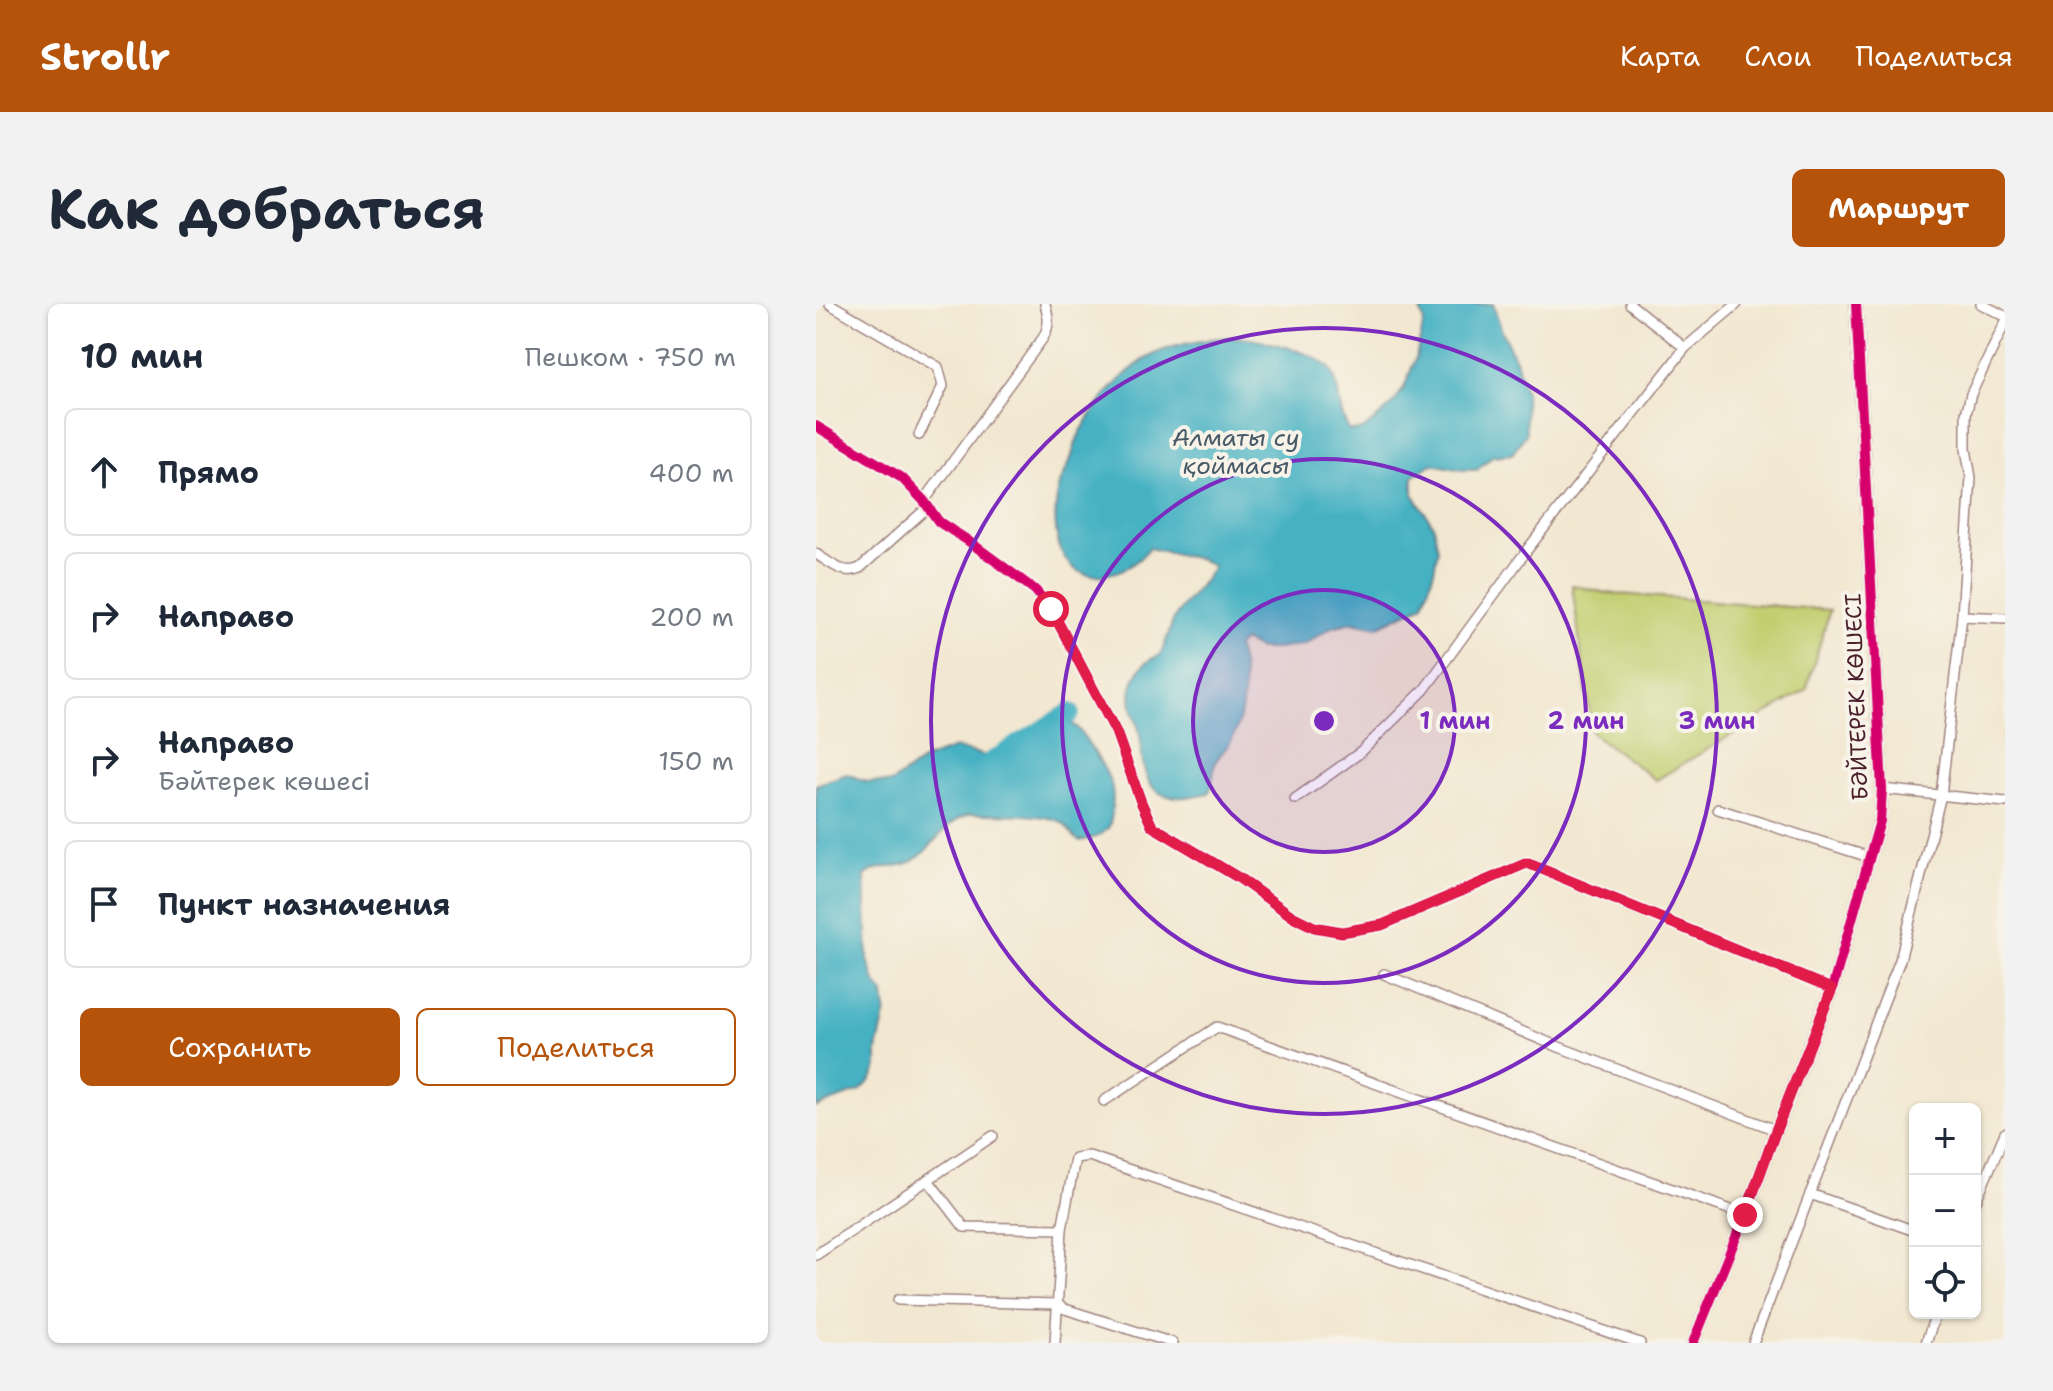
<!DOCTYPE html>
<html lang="ru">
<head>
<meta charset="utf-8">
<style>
  body { margin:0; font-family:"Shantell Sans",sans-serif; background:#f2f2f3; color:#1f2937 }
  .controls { position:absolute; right:24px; bottom:24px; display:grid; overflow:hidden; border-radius:12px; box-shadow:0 2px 6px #0004 }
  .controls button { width:72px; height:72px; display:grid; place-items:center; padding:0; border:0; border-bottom:2px solid #e0e1e3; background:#fff; color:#1f2937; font:40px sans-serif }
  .stop { position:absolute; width:24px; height:24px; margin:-18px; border:6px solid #e11d48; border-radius:50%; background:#fff }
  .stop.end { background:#e11d48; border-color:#fff; box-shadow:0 2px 8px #0008 }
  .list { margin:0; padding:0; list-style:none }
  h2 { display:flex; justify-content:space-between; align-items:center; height:104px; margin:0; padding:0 32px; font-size:34px }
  h2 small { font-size:26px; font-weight:400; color:#747a83 }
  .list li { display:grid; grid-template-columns:52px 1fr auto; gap:24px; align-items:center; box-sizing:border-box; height:128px; margin:0 16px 16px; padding:0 16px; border:2px solid #e0e1e3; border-radius:12px }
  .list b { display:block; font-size:30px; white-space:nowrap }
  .list p { margin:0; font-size:26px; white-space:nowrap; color:#747a83 }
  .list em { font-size:26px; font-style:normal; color:#747a83 }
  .actions { display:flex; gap:16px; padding:24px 32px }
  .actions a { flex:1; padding:18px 0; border:2px solid #b45309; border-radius:12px; text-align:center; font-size:28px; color:#b45309 }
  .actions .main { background:#b45309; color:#fff }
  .icon { flex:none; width:44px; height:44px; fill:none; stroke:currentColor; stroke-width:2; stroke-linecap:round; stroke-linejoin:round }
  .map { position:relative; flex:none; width:1189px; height:1039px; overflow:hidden; border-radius:12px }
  header { display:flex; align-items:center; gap:48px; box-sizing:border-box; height:112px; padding:0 40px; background:#b45309; color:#fff }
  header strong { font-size:38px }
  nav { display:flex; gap:44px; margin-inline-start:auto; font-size:28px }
  .intro { display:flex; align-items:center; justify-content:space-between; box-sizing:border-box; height:192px; padding:0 48px }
  h1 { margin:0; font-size:56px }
  .button { padding:20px 36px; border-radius:12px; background:#b45309; color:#fff; font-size:28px; font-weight:700 }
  main { display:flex; gap:48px; padding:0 48px }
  aside { flex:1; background:#fff; border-radius:12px; box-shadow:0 2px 6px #0004 }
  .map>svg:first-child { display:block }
  .green { fill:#c2cf71; stroke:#86774e; stroke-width:2 }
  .water { fill:#45b1c3; stroke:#486877; stroke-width:2 }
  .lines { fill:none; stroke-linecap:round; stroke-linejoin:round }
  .river { stroke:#45b1c3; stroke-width:20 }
  .street-casing { stroke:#9e837e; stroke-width:12 }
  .secondary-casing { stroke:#9e837e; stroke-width:15 }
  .street { stroke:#fff; stroke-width:9 }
  .secondary { stroke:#f7e8c3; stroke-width:12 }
  .cycleway-casing { stroke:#f7f3e8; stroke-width:15 }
  .cycleway { stroke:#d6006c; stroke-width:10 }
  .route { stroke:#e11d48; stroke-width:10 }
  .ring { fill:none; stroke:#7b2cbf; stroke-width:4 }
  .labels { text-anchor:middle; stroke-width:8; stroke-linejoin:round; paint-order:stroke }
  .street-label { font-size:22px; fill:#4a1f2b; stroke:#f7f3e8 }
  .water-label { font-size:24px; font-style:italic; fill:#485968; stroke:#f7f3e8 }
  .centre { fill:#7b2cbf; stroke:#f7f3e8; stroke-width:4 }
  .ring-label { font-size:24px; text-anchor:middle; font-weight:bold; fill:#7b2cbf; stroke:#f7f3e8; stroke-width:8; stroke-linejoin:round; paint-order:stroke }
</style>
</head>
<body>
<header>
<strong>Strollr</strong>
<nav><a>Карта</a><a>Слои</a><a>Поделиться</a></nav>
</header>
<div class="intro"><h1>Как добраться</h1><a class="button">Маршрут</a></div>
<main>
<aside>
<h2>10 мин<small>Пешком · 750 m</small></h2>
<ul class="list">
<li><svg class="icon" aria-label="ahead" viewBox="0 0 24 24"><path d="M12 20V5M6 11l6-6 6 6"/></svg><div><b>Прямо</b></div><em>400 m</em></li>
<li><svg class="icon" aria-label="right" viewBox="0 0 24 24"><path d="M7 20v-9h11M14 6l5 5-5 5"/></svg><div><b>Направо</b></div><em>200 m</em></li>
<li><svg class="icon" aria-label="right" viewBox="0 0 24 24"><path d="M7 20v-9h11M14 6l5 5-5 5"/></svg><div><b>Направо</b><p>Бәйтерек көшесі</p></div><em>150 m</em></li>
<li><svg class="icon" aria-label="arrive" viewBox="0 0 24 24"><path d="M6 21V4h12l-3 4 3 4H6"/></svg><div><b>Пункт назначения</b></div></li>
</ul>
<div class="actions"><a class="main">Сохранить</a><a>Поделиться</a></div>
</aside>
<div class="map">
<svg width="1189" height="1039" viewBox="0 0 1189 1039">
  <rect width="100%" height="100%" fill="#f7f3e8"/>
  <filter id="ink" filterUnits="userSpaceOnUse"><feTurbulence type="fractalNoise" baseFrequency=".0125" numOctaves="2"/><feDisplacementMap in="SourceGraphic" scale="16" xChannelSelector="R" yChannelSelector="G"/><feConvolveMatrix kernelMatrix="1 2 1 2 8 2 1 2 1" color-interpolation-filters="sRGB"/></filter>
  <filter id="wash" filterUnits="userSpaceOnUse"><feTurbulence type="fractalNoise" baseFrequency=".006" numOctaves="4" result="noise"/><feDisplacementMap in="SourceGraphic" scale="32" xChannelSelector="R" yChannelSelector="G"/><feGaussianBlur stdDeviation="1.8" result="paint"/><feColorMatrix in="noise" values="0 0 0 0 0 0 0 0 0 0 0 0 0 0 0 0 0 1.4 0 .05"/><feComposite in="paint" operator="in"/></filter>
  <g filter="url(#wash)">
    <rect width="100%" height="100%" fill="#f2e7d0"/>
    <!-- green -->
    <polygon class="green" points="756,281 790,289 1014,306 990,386 840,476 776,429"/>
    <!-- water -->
    <g class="water">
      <path d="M602 0H677L686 27 701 60 709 89 710 130 696 150 676 152 661 166H646L616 160 597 172V190L617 221 622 245 618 267 607 301 561 323 537 318 516 323 489 340 462 345H443L427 337 421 343C432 370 429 412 415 437 411 445 403 450 400 458 397 468 397 479 393 489 364 495 336 500 328 464 325 453 326 443 324 432 323 422 318 412 316 402 312 381 323 357 343 352 351 340 352 327 358 315 369 296 387 282 397 262L383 255 333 244C322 259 306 268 288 271 237 278 234 214 244 180 247 172 251 165 254 157 258 148 259 137 264 129 282 98 306 66 339 50 356 41 396 34 416 33 438 33 506 48 516 68 523 82 522 96 526 110 527 115 531 121 533 127L547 126 576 101 588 84 600 53 608 17Z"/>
      <path d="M246 414C249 416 254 417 257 420 267 428 291 467 295 480 298 488 297 516 292 524 285 533 274 535 263 537 255 532 252 523 246 519 233 509 173 510 155 510 128 516 119 544 97 557 81 566 63 559 49 572L52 656 59 678 68 690 70 707 61 746V763L56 775 44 787 0 803V481L31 470 51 478 75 479 109 455 139 444 182 455 205 448 217 426Z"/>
    </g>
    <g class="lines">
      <!-- river -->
      <polyline class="river" points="159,468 254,409"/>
    </g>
  </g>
  <g filter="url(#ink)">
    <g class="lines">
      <defs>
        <g id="street">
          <polyline points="14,0 122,63 127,82 103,131"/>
          <polyline points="814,0 869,44"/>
          <polyline points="1165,0 1189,12"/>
          <polyline points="0,122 86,174 108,197 123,218 151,236 219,286 235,305 300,428 325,498 336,522 423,574 476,612 498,623 526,628 566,621 711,559 1016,685"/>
          <path d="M108 197 227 34C234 21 233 14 229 0"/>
          <path d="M0 250C15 259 27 272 44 264L112 203"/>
          <polyline points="1146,312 1189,314"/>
          <polyline points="1066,485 1189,498"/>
          <polyline points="479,495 545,448 608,386 711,246 869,44 921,0"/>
          <polyline points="902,505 1053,553"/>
          <polyline points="568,670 743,743 960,826"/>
          <polyline points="288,797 401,723 929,911"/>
          <polyline points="112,876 148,923 246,925 259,854 273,852 824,1039"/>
          <polyline points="994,890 1099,927"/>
          <polyline points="1159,899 1189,829"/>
          <polyline points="0,951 177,832"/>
          <polyline points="82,996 240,1000 249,1005 357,1039"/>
          <polyline points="239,1039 246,925"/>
          <polyline points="937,1039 1084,656 1125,491 1146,312 1155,174 1150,145 1150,110 1155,90 1189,19"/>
          <polyline points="1110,1039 1120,1009"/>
        </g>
        <polyline id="secondary" points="877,1039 929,911 960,826 1016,685 1064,517 1066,485 1040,0"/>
      </defs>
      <!-- street casing -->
      <use href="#street" class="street-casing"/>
      <!-- secondary casing -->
      <use href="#secondary" class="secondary-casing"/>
      <!-- street -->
      <use href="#street" class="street"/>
      <!-- secondary -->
      <use href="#secondary" class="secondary"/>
      <defs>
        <g id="cycleway">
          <polyline points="0,122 86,174 108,197 123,218 151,236 219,286 235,305 300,428 325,498 336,522 423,574 476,612 498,623 526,628 566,621 711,559 1016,685"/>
          <polyline points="877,1039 929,911 960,826 1016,685 1064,517 1066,485 1040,0"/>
        </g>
      </defs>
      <!-- cycleway casing -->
      <use href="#cycleway" class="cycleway-casing"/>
      <!-- cycleway -->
      <use href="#cycleway" class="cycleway"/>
    </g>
  </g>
  <g class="lines" filter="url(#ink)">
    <!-- route -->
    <polyline class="route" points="235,305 300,428 325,498 336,522 423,574 476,612 498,623 526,628 566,621 711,559 1016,685 960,826 929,911"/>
  </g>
  <!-- distance rings -->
  <circle cx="508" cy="417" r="131" fill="#7b2cbf" fill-opacity=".12"/>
  <g class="ring">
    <circle cx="508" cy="417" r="131"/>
    <circle cx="508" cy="417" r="262"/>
    <circle cx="508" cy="417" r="393"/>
  </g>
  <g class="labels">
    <!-- street labels -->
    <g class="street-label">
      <text transform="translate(1040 393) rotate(-92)" y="8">БӘЙТЕРЕК КӨШЕСІ</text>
    </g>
    <!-- water labels -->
    <g class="water-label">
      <text x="420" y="142">Алматы су<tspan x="420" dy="28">қоймасы</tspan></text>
    </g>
  </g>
  <circle cx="508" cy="417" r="12" class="centre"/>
  <g class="ring-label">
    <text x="639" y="425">1 мин</text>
    <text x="770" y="425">2 мин</text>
    <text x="901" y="425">3 мин</text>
  </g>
</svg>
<div class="controls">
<button>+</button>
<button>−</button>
<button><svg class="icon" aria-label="locate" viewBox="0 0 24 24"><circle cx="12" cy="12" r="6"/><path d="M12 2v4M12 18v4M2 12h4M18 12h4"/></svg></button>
</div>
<div class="stop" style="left:235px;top:305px"></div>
<div class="stop end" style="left:929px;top:911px"></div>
</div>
</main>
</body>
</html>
